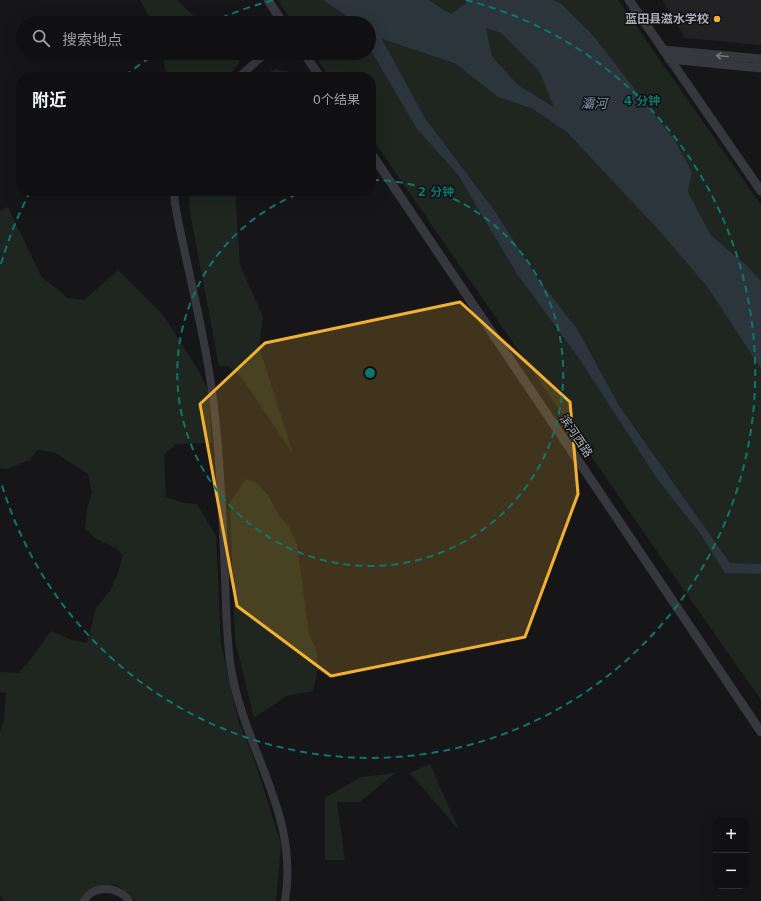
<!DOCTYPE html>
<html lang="zh">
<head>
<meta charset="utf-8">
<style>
  body { margin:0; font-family:"DejaVu Sans","Noto Sans SC",sans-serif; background:#19191b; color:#f1f3f6 }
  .controls { position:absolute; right:12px; bottom:12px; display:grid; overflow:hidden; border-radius:8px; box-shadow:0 4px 16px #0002 }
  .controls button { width:36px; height:36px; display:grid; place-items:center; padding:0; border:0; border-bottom:1px solid #303032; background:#101012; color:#f1f3f6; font:20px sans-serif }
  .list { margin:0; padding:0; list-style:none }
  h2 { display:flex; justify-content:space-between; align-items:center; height:52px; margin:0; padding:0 16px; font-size:17px }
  h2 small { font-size:13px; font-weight:400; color:#9c9d9f }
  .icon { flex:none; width:22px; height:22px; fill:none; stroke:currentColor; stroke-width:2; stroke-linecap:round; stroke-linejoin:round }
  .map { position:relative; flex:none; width:761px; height:901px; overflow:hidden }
  .search { position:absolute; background:#101012; box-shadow:0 4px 16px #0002; left:16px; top:16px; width:360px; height:44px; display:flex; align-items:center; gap:10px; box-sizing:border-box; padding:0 14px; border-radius:22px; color:#9c9d9f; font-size:15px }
  .panel { position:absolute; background:#101012; box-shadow:0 4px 16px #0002; left:16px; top:72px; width:360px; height:124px; border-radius:16px }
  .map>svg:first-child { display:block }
  .built { fill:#222225 }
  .green { fill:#1e261f }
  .water { fill:#2c353c; fill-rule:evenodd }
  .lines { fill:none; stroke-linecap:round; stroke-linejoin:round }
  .minor { stroke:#37383d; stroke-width:8 }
  .tertiary { stroke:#37383d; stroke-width:9 }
  .oneway { stroke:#757881 }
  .marked { fill:#f2b134; fill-opacity:0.2; stroke:#f2b134; stroke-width:3; stroke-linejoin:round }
  .ring { fill:none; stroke:#0f766e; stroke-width:2; stroke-dasharray:7 5 }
  .poi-dot { fill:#f2b134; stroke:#111113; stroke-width:1.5 }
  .labels { text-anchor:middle; stroke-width:3; stroke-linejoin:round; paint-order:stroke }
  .poi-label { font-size:12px; font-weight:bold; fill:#a8adb8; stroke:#111113; text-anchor:end }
  .street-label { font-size:12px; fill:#a8adb8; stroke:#111113 }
  .water-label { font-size:13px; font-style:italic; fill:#7f9bb3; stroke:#111113 }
  .centre { fill:#0f766e; stroke:#111113; stroke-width:2 }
  .ring-label { font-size:12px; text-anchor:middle; font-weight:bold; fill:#0f766e; stroke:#111113; stroke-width:3; stroke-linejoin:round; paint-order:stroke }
</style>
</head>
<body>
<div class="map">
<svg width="761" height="901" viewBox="0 0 761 901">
  <rect width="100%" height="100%" fill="#161618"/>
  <!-- built -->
  <polygon class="built" points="662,0 761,0 761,45 685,38"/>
  <!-- green -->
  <g class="green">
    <polygon points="140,0 177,0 201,23 153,23"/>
    <polygon points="278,0 323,0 356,23 293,23"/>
    <polygon points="429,0 465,0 466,3 451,14"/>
    <polygon points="553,0 618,0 761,205 761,281 747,266 711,235 688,192 692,172"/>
    <polygon points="486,28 501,33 539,71 554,107 518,85 492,56"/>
    <polygon points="382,39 456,64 498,97 569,122 674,247 761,328 761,564 730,563 619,404 578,330 536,276 497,214 425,118"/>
    <polygon points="369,42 373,54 416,128 458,175 517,274 580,360 699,532 725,572 761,574 761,700 658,553 371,137 371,77 329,77 313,53 369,53"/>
    <polygon points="161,53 231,53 240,62 228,77 167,77"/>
    <polygon points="276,69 305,75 306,77 257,77"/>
    <polygon points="190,191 235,191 240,265 263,317 259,346 293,454 242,378 228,366 219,366 189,207"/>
    <polygon points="8,207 41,276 68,298 84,300 118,270 164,316 197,368 208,390 212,443 176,444 164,455 166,497 184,503 197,504 216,536 221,644 240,727 241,727 255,762 281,844 276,901 136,901 116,884 97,888 84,901 4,901 0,896 0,731 4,720 6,692 0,693 0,672 18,673 30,660 51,631 72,640 87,643 96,608 110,591 117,576 123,555 116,548 96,539 85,529 87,509 92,492 88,474 54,452 37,450 29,460 7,469 0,468 0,211"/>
    <polygon points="246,479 257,483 268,495 280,517 289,527 297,544 309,635 316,648 318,668 313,691 287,696 254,718 235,640 230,502"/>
    <polygon points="430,764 459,830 410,773"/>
    <polygon points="395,773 360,802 337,802 345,860 325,860 325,798 361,777"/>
  </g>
  <!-- water -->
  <path class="water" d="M323 0H429L451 14 466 3 465 0H553L560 3 591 33 675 141 692 172 688 192 711 235 747 266 761 281V369L709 289 665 237 567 132 533 109 498 97 456 64 382 39 425 118 497 214 536 276 578 330 619 405 730 563 761 564V574L725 573 699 532 658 480 580 360 517 274 458 175 416 128 373 54 369 42V23H356ZM486 28 501 33 539 71 554 107 518 85 492 56Z"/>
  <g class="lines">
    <!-- minor -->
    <g class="minor">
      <polyline points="239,77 266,53"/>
      <path d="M174 191 175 204 179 225C193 292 210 358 216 426 221 475 223 525 225 574 226 605 226 637 231 668 244 750 300 814 285 901"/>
      <path d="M84 901C94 884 118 886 129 901"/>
    </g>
    <!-- tertiary -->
    <g class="tertiary">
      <polyline points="268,0 283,23"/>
      <polyline points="629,0 761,191"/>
      <polyline points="663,50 761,59"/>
      <polyline points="304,53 320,77"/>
      <polyline points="669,59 761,68"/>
      <polyline points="371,153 761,732"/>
    </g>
  </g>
  <!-- one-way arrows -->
  <defs><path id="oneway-shaft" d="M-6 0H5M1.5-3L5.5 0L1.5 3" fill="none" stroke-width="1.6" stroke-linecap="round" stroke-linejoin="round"/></defs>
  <use class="oneway" href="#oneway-shaft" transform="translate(722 56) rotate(-175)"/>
  <!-- marked area -->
  <path class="marked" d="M460 302 570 402 578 494 525 637 331 676 237 606 200 404 265 343Z"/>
  <!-- distance rings -->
  <g class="ring">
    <path d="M372 180A193 193 0 1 1 306 191"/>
    <path d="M1 264A385 385 0 0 1 30 192M125 76A385 385 0 0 1 155 54M210 23A385 385 0 0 1 274 0M466 0A385 385 0 1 1 1 482"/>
  </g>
  <!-- markers -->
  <circle class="poi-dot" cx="717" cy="19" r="4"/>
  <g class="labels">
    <!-- poi labels -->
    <g class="poi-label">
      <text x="709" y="23">蓝田县滋水学校</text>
    </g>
    <!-- street labels -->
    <g class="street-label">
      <text transform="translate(576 436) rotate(56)" y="4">滨河西路</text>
    </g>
    <!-- water labels -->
    <g class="water-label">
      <text x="594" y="108">灞河</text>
    </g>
  </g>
  <circle cx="370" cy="373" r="6" class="centre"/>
  <g class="ring-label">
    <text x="642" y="105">4 分钟</text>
    <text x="436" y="196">2 分钟</text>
  </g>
</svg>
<div class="controls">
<button>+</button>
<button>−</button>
</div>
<div class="search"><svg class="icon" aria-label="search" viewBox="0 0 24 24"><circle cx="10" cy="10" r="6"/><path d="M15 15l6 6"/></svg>搜索地点</div>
<section class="panel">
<h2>附近<small>0个结果</small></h2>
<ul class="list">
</ul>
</section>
</div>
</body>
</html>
